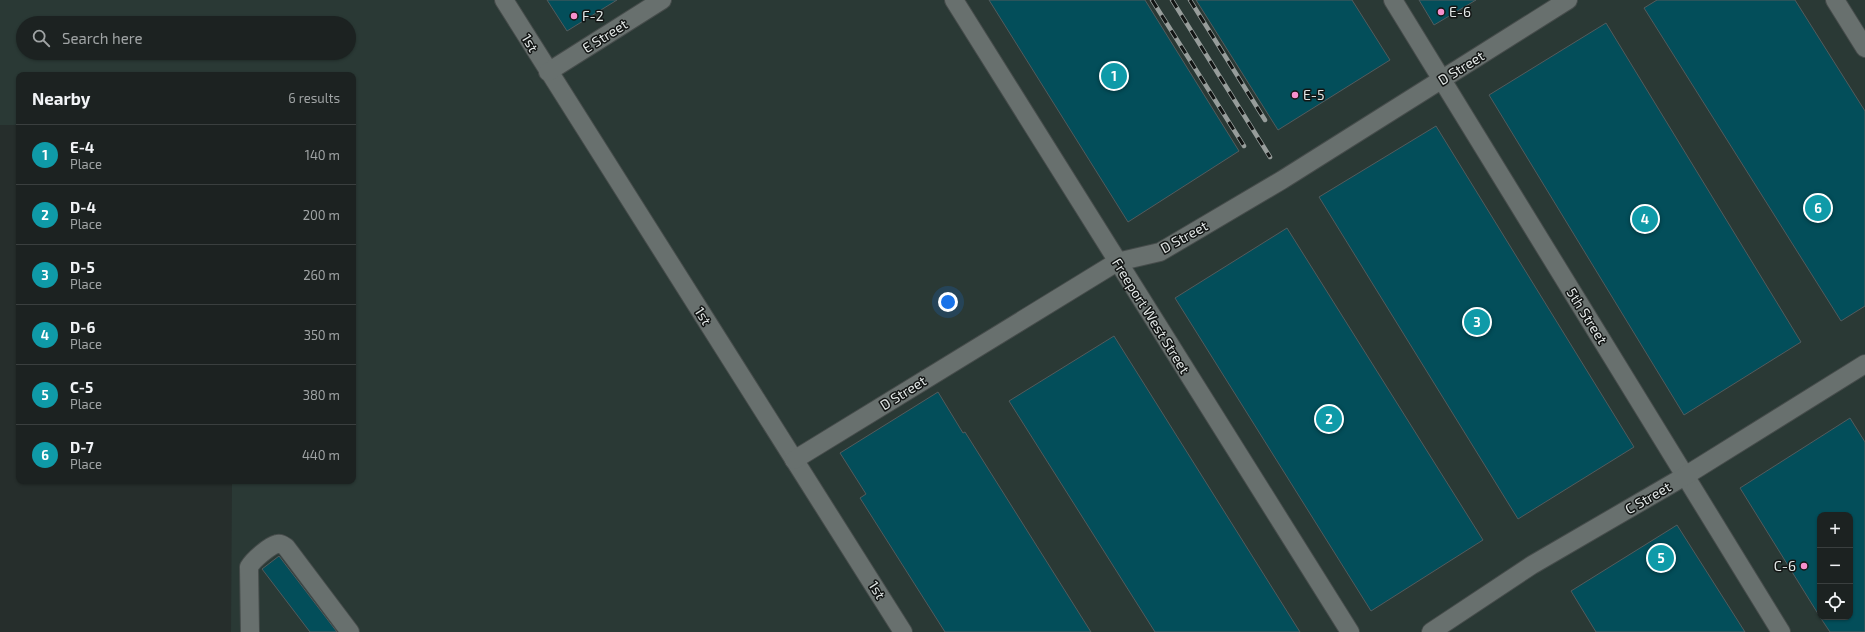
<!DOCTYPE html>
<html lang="en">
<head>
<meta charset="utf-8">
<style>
  body { margin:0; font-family:"Exo 2",sans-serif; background:#252a2a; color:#f1f3f6 }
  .controls { position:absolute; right:12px; bottom:12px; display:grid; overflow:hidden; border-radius:8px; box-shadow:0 1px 3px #0004 }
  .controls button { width:36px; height:36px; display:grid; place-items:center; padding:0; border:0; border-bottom:1px solid #3a3f3f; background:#1c2221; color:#f1f3f6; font:20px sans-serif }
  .you { position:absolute; left:948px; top:302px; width:14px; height:14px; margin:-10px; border:3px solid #fff; border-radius:50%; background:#1a73e8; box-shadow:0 0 0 6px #1a73e833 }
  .badge { display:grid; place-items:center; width:26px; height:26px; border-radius:50%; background:#ea580c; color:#fff; font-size:13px; font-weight:700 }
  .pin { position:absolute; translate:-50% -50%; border:2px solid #fff; box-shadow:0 1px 4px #0006 }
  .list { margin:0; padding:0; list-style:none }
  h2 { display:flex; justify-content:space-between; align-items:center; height:52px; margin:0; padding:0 16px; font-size:17px }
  h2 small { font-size:13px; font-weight:400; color:#a0a4a5 }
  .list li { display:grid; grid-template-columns:26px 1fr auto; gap:12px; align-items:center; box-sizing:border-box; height:60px; padding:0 16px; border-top:1px solid #3a3f3f }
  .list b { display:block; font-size:15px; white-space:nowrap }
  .list p { margin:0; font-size:13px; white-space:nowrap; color:#a0a4a5 }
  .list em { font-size:13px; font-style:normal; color:#a0a4a5 }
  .icon { flex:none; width:22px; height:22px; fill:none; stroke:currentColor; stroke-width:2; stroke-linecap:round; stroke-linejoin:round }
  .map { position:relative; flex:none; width:1865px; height:632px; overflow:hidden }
  .search { position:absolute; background:#1c2221; box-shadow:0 1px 3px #0004; left:16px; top:16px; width:340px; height:44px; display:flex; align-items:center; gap:10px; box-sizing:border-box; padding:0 14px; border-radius:22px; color:#a0a4a5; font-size:15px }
  .panel { position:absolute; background:#1c2221; box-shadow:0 1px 3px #0004; left:16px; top:72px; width:340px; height:412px; border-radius:8px }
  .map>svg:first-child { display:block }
  .built { fill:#2a3935; fill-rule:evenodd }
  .building { fill:#034e5a; stroke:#535b5d }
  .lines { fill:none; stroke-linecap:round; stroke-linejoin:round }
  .minor-casing { stroke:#464c4b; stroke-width:20 }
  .minor { stroke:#68706e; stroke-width:18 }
  .rail-casing { stroke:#979d9b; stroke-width:4.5 }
  .rail { stroke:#121514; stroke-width:3; stroke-dasharray:9; stroke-linecap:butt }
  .poi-dot { fill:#f790cd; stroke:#121514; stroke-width:1.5 }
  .labels { text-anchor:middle; stroke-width:3; stroke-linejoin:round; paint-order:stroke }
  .poi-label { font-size:14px; fill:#e2e7e6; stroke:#121514; text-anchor:start }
  .street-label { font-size:14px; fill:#e2e7e6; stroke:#121514 }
</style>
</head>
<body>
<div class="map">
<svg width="1865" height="632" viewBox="0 0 1865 632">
  <rect width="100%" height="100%" fill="#262e2c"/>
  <!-- built -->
  <path class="built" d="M0 0H1865V632H231L232 481H353V75H19V125H0ZM23 23H349V53H23ZM1820 515H1850V617H1820Z"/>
  <!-- building -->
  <g class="building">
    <polygon points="547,0 617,0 567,31"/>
    <polygon points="989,0 1145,0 1239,151 1128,222"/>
    <polygon points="1196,0 1352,0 1390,60 1278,130"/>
    <polygon points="1419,0 1476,0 1434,25"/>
    <polygon points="1657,0 1795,0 1865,111 1865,306 1841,321 1644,8"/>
    <polygon points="1606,23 1801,342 1684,415 1489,95"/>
    <polygon points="1436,126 1634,447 1518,519 1319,197"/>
    <polygon points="1287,228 1483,540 1371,611 1175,298"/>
    <polygon points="1114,336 1300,632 1155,632 1009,401"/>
    <polygon points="938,392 963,433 965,432 1091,632 945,632 860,498 866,494 840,453"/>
    <polygon points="1850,418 1865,442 1865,632 1830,632 1820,617 1850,617 1850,515 1820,515 1820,617 1740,488"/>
    <polygon points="1677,525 1745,632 1596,632 1571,591"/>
    <polygon points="279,556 337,632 310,632 262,569"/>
  </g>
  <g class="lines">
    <defs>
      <g id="minor">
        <polyline points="504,0 903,632"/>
        <polyline points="954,0 1350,632"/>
        <polyline points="1393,0 1781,632"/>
        <polyline points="1835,0 1865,48"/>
        <polyline points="548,72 662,0"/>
        <polyline points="794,460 1117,262 1160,252 1282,180 1568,0"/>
        <path d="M250 632 249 567C253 560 269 546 277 544 280 543 283 545 286 547L350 632"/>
        <polyline points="1431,632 1532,565 1685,476 1865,364"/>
      </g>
    </defs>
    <!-- minor casing -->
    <use href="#minor" class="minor-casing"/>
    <!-- minor -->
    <use href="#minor" class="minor"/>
    <defs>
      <g id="rail">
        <polyline points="1152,0 1244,146"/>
        <polyline points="1172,0 1270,157"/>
        <polyline points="1190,0 1265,120"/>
      </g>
    </defs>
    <!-- rail casing -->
    <use href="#rail" class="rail-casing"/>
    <!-- rail -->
    <use href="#rail" class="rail"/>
  </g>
  <!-- markers -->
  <g class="poi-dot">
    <circle cx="1441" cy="12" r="4"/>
    <circle cx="574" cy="16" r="4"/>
    <circle cx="1295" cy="95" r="4"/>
    <circle cx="1804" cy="566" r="4"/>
  </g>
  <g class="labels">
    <!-- poi labels -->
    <g class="poi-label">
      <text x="1449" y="17">E-6</text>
      <text x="582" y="21">F-2</text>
      <text x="1303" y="100">E-5</text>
      <text x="1796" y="571" text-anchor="end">C-6</text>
    </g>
    <!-- street labels -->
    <g class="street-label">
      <text transform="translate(605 36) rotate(-32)" y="5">E Street</text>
      <text transform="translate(530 43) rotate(59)" y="5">1st</text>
      <text transform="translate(1461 68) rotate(-32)" y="5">D Street</text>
      <text transform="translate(1184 237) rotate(-29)" y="5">D Street</text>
      <text transform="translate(703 316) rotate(58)" y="5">1st</text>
      <text transform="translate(1151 316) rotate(58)" y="5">Freeport West Street</text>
      <text transform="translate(1587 316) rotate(58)" y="5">5th Street</text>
      <text transform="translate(903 393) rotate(-32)" y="5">D Street</text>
      <text transform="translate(1648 498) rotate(-30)" y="5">C Street</text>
      <text transform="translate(877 590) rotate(58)" y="5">1st</text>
    </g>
  </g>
</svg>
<div class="controls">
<button>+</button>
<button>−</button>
<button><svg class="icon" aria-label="locate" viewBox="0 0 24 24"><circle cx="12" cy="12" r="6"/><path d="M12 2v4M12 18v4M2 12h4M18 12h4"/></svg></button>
</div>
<div class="you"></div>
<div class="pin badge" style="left:1114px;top:76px;background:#0f9aa8">1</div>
<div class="pin badge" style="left:1329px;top:419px;background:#0f9aa8">2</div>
<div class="pin badge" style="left:1477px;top:322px;background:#0f9aa8">3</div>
<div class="pin badge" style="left:1645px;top:219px;background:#0f9aa8">4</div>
<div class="pin badge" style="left:1661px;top:558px;background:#0f9aa8">5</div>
<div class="pin badge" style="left:1818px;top:208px;background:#0f9aa8">6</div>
<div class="search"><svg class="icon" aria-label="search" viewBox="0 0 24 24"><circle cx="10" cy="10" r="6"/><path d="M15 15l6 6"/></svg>Search here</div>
<section class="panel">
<h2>Nearby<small>6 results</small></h2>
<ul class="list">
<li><span class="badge" style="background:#0f9aa8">1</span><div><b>E-4</b><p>Place</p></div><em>140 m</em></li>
<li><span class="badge" style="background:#0f9aa8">2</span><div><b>D-4</b><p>Place</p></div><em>200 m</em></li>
<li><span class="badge" style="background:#0f9aa8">3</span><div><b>D-5</b><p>Place</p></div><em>260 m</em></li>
<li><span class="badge" style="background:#0f9aa8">4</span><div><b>D-6</b><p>Place</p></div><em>350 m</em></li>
<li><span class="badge" style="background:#0f9aa8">5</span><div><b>C-5</b><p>Place</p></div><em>380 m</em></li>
<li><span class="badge" style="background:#0f9aa8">6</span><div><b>D-7</b><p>Place</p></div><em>440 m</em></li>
</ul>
</section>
</div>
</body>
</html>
